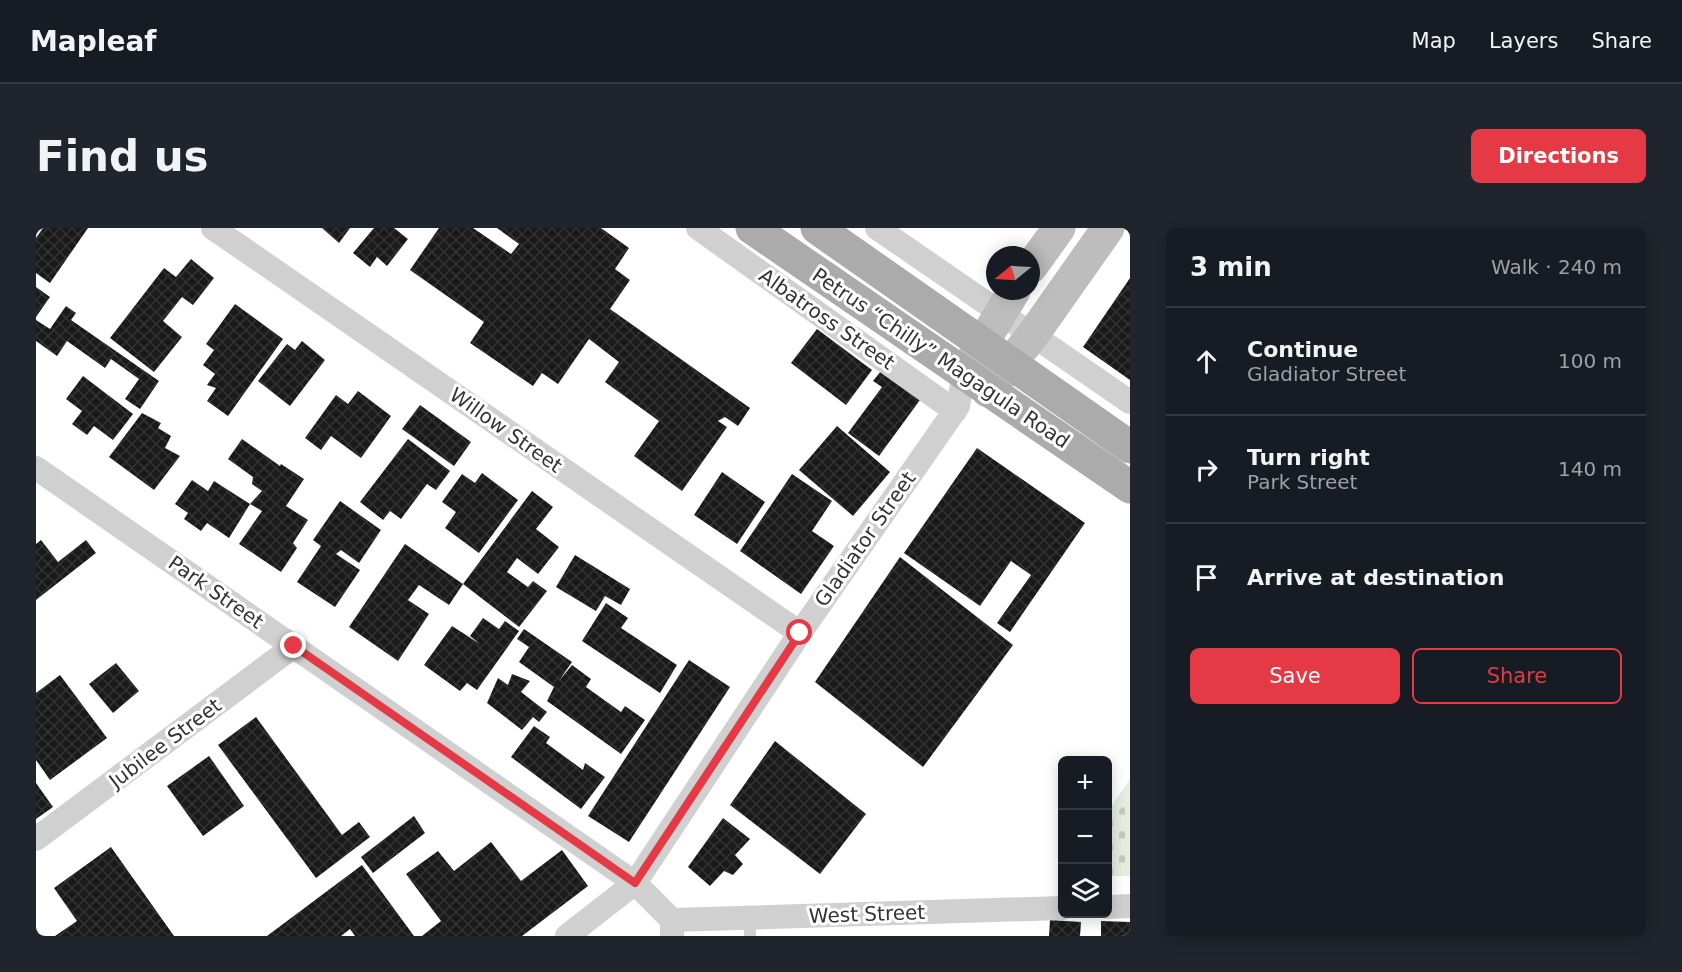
<!DOCTYPE html>
<html lang="en">
<head>
<meta charset="utf-8">
<style>
  body { margin:0; font-family:"DejaVu Sans",sans-serif; background:#20242c; color:#f1f3f6 }
  .controls { position:absolute; right:18px; bottom:18px; display:grid; overflow:hidden; border-radius:9px; box-shadow:0 3px 15px #0003 }
  .controls button { width:54px; height:54px; display:grid; place-items:center; padding:0; border:0; border-bottom:2px solid #363941; background:#171b24; color:#f1f3f6; font:30px sans-serif }
  .compass { position:absolute; left:950px; top:18px; width:54px; height:54px; border-radius:50%; background:#171b24; box-shadow:0 3px 15px #0003; rotate:252deg }
  .stop { position:absolute; width:18px; height:18px; margin:-14px; border:4px solid #e63946; border-radius:50%; background:#fff }
  .stop.end { background:#e63946; border-color:#fff; box-shadow:0 2px 6px #0008 }
  .list { margin:0; padding:0; list-style:none }
  h2 { display:flex; justify-content:space-between; align-items:center; height:78px; margin:0; padding:0 24px; font-size:26px }
  h2 small { font-size:20px; font-weight:400; color:#9ea1a6 }
  .list li { display:grid; grid-template-columns:39px 1fr auto; gap:18px; align-items:center; box-sizing:border-box; height:108px; padding:0 24px; border-top:2px solid #363941 }
  .list b { display:block; font-size:22px; white-space:nowrap }
  .list p { margin:0; font-size:20px; white-space:nowrap; color:#9ea1a6 }
  .list em { font-size:20px; font-style:normal; color:#9ea1a6 }
  .actions { display:flex; gap:12px; padding:18px 24px }
  .actions a { flex:1; padding:14px 0; border:2px solid #e63946; border-radius:9px; text-align:center; font-size:21px; color:#e63946 }
  .actions .main { background:#e63946; color:#fff }
  .icon { flex:none; width:33px; height:33px; fill:none; stroke:currentColor; stroke-width:2; stroke-linecap:round; stroke-linejoin:round }
  .map { position:relative; flex:none; width:1094px; height:708px; overflow:hidden; border-radius:9px }
  header { display:flex; align-items:center; gap:36px; box-sizing:border-box; height:84px; padding:0 30px; background:#171b24; border-bottom:2px solid #363941 }
  header strong { font-size:28px }
  nav { display:flex; gap:33px; margin-inline-start:auto; font-size:21px }
  .intro { display:flex; align-items:center; justify-content:space-between; box-sizing:border-box; height:144px; padding:0 36px }
  h1 { margin:0; font-size:42px }
  .button { padding:15px 27px; border-radius:9px; background:#e63946; color:#fff; font-size:21px; font-weight:700 }
  main { display:flex; gap:36px; padding:0 36px }
  aside { flex:1; background:#171b24; border-radius:9px; box-shadow:0 3px 15px #0003 }
  .map>svg:first-child { display:block }
  .forest { fill:url(#forest-firs) }
  .cemetery { fill:url(#cemetery-stones) }
  .building { fill:url(#building-cross-hatch) }
  .lines { fill:none; stroke-linecap:round; stroke-linejoin:round }
  .lane { stroke:#d0d0d0; stroke-width:12 }
  .street { stroke:#d0d0d0; stroke-width:24 }
  .secondary { stroke:#bdbdbd; stroke-width:33 }
  .primary { stroke:#ababab; stroke-width:33 }
  .route { stroke:#e63946; stroke-width:8 }
  .labels { text-anchor:middle; stroke-width:6; stroke-linejoin:round; paint-order:stroke }
  .street-label { font-size:20px; fill:#333; stroke:#fff }
</style>
</head>
<body>
<header>
<strong>Mapleaf</strong>
<nav><a>Map</a><a>Layers</a><a>Share</a></nav>
</header>
<div class="intro"><h1>Find us</h1><a class="button">Directions</a></div>
<main>
<div class="map">
<svg width="1094" height="708" viewBox="0 0 1094 708">
  <defs>
    <pattern id="forest-firs" width="22" height="20" patternUnits="userSpaceOnUse" patternTransform="scale(1.5)"><rect width="22" height="20" fill="#e6ecdf"/><path d="M5 1l3.5 6h-7zM16 11l3.5 6h-7z" fill="#c6cbc0"/></pattern>
    <pattern id="cemetery-stones" width="16" height="16" patternUnits="userSpaceOnUse" patternTransform="scale(1.5)"><rect width="16" height="16" fill="#e6ecdf"/><path d="M2 7V4a2 2 0 0 1 4 0v3zM10 15v-3a2 2 0 0 1 4 0v3z" fill="#c6cbc0"/></pattern>
    <pattern id="building-cross-hatch" width="8" height="8" patternUnits="userSpaceOnUse" patternTransform="scale(1.5)"><rect width="8" height="8" fill="#1a1a1a"/><path d="M0 0l8 8M0 8l8-8" fill="none" stroke="#333"/></pattern>
  </defs>
  <rect width="100%" height="100%" fill="#fff"/>
  <!-- forest -->
  <polygon class="forest" points="1094,551 1094,567 1072,599 1072,583"/>
  <!-- cemetery -->
  <polygon class="cemetery" points="1094,567 1094,648 1072,648 1072,599"/>
  <!-- building -->
  <g class="building">
    <polygon points="7,0 52,0 14,55 0,45 0,10"/>
    <polygon points="286,0 314,0 303,15"/>
    <polygon points="338,0 358,0 372,11 351,38 341,29 334,39 317,25"/>
    <polygon points="403,0 437,0 475,26 483,16 461,0 565,0 593,20 579,41 594,52 574,81 714,180 702,198 689,189 682,193 691,199 646,263 598,228 623,193 569,154 583,134 553,111 522,156 506,145 497,158 434,115 448,94 374,42"/>
    <polygon points="155,31 178,50 157,77 146,69 127,93 146,109 118,144 74,110 128,40 140,49"/>
    <polygon points="1094,50 1094,152 1047,119"/>
    <polygon points="0,59 14,69 0,89"/>
    <polygon points="199,76 247,111 192,188 171,173 180,160 171,157 179,146 167,137 178,122 170,116"/>
    <polygon points="30,78 40,85 35,92 123,153 104,181 89,171 103,151 75,131 69,140 31,113 21,128 0,113 0,92 14,101"/>
    <polygon points="781,101 836,142 810,177 755,135"/>
    <polygon points="266,113 289,132 254,178 222,153 251,116 259,122"/>
    <polygon points="845,143 884,172 843,228 812,205 846,159 837,153"/>
    <polygon points="47,148 97,186 77,212 58,198 51,207 36,196 46,183 30,171"/>
    <polygon points="322,163 355,188 325,230 295,208 285,222 269,210 300,167 312,176"/>
    <polygon points="384,177 435,214 418,238 366,201"/>
    <polygon points="106,185 125,195 122,200 135,208 129,220 144,228 118,262 73,229"/>
    <polygon points="801,198 854,244 817,288 763,242"/>
    <polygon points="206,211 244,238 245,236 268,251 250,278 272,292 257,315 261,320 245,344 203,316 226,283 214,276 226,263 216,256 217,249 192,231"/>
    <polygon points="372,211 414,243 400,262 391,256 365,291 354,283 347,292 324,274"/>
    <polygon points="941,220 1049,295 974,404 961,395 995,347 975,333 944,378 868,325"/>
    <polygon points="686,244 729,274 701,316 658,287"/>
    <polygon points="446,245 482,272 443,325 409,300 420,284 406,274 426,246 439,255"/>
    <polygon points="756,246 796,273 776,303 798,318 765,366 704,323"/>
    <polygon points="156,252 172,263 178,253 214,276 193,310 171,295 165,303 148,291 152,285 139,276"/>
    <polygon points="496,263 517,279 500,301 523,319 502,346 481,330 471,344 492,359 497,353 511,363 483,399 427,356 413,377 383,357 372,372 393,386 362,433 313,399 369,316 427,356"/>
    <polygon points="304,273 345,302 323,335 305,322 300,326 324,342 299,379 261,354 285,318 277,312"/>
    <polygon points="5,312 22,334 50,312 60,325 0,372 0,316"/>
    <polygon points="539,327 594,361 585,377 569,368 560,383 520,359"/>
    <polygon points="864,329 977,417 887,539 779,454"/>
    <polygon points="570,375 592,390 585,400 641,437 624,465 546,413"/>
    <polygon points="447,390 463,401 469,393 483,403 441,462 431,455 424,463 388,437 416,398 444,416 434,408"/>
    <polygon points="488,401 536,434 523,453 536,437 555,451 550,459 585,484 589,478 609,492 585,526 511,473 518,459 483,434 493,419 481,411"/>
    <polygon points="653,432 694,459 593,614 552,588"/>
    <polygon points="80,435 103,463 77,485 53,456"/>
    <polygon points="476,446 494,453 485,464 511,484 503,494 497,489 486,502 451,475 462,450 472,457"/>
    <polygon points="24,447 71,510 14,552 0,532 0,465"/>
    <polygon points="220,489 306,607 323,594 334,609 280,650 182,517"/>
    <polygon points="498,498 514,509 510,515 547,542 549,535 569,549 545,581 475,529"/>
    <polygon points="739,513 830,586 784,646 694,577"/>
    <polygon points="173,528 208,578 167,608 131,558"/>
    <polygon points="0,555 17,579 0,591"/>
    <polygon points="378,588 389,605 337,645 325,629"/>
    <polygon points="687,590 714,611 699,627 707,636 697,647 688,643 674,658 652,639"/>
    <polygon points="455,614 485,653 526,622 552,658 486,708 386,708 405,693 370,646 402,623 418,643"/>
    <polygon points="75,619 138,708 19,708 41,693 18,660"/>
    <polygon points="326,637 378,708 319,708 314,701 305,708 231,708"/>
    <polygon points="1014,692 1045,694 1044,708 1013,708"/>
    <polygon points="1065,693 1094,694 1094,708 1065,708"/>
  </g>
  <g class="lines">
    <!-- lane -->
    <polyline class="lane" points="714,689 714,708"/>
    <!-- street -->
    <g class="street">
      <polyline points="177,0 764,405"/>
      <polyline points="662,0 919,183"/>
      <polyline points="841,0 1094,174"/>
      <polyline points="0,240 599,655 636,692 636,708"/>
      <polyline points="0,611 258,418"/>
      <polyline points="1072,679 1094,678"/>
      <polyline points="636,692 1026,680"/>
      <polyline points="531,708 599,655 764,405 922,178 928,146"/>
    </g>
    <!-- secondary -->
    <g class="secondary">
      <polyline points="995,39 1023,0"/>
      <polyline points="928,146 978,63"/>
      <polyline points="952,163 996,108 1072,0"/>
    </g>
    <!-- primary -->
    <g class="primary">
      <polyline points="716,0 1094,259"/>
      <polyline points="781,0 1094,219"/>
    </g>
  </g>
  <g class="lines">
    <!-- route -->
    <polyline class="route" points="258,418 599,655 764,405"/>
  </g>
  <g class="labels">
    <!-- street labels -->
    <g class="street-label">
      <text transform="translate(791 91) rotate(35)" y="7">Albatross Street</text>
      <text transform="translate(905 130) rotate(34)" y="7">Petrus “Chilly” Magagula Road</text>
      <text transform="translate(470 202) rotate(35)" y="7">Willow Street</text>
      <text transform="translate(829 311) rotate(-55)" y="7">Gladiator Street</text>
      <text transform="translate(180 364) rotate(35)" y="7">Park Street</text>
      <text transform="translate(129 515) rotate(-37)" y="7">Jubilee Street</text>
      <text transform="translate(831 686) rotate(-2)" y="7">West Street</text>
    </g>
  </g>
</svg>
<div class="controls">
<button>+</button>
<button>−</button>
<button><svg class="icon" aria-label="layers" viewBox="0 0 24 24"><path d="M12 4l9 5-9 5-9-5zM3 14l9 5 9-5"/></svg></button>
</div>
<svg class="compass" viewBox="-18 -18 36 36"><path d="M0-13l5 13h-10z" fill="#e53935"/><path d="M0 13l5-13h-10z" fill="#9ea1a6"/></svg>
<div class="stop" style="left:764px;top:405px"></div>
<div class="stop end" style="left:258px;top:418px"></div>
</div>
<aside>
<h2>3 min<small>Walk · 240 m</small></h2>
<ul class="list">
<li><svg class="icon" aria-label="ahead" viewBox="0 0 24 24"><path d="M12 20V5M6 11l6-6 6 6"/></svg><div><b>Continue</b><p>Gladiator Street</p></div><em>100 m</em></li>
<li><svg class="icon" aria-label="right" viewBox="0 0 24 24"><path d="M7 20v-9h11M14 6l5 5-5 5"/></svg><div><b>Turn right</b><p>Park Street</p></div><em>140 m</em></li>
<li><svg class="icon" aria-label="arrive" viewBox="0 0 24 24"><path d="M6 21V4h12l-3 4 3 4H6"/></svg><div><b>Arrive at destination</b></div></li>
</ul>
<div class="actions"><a class="main">Save</a><a>Share</a></div>
</aside>
</main>
</body>
</html>
